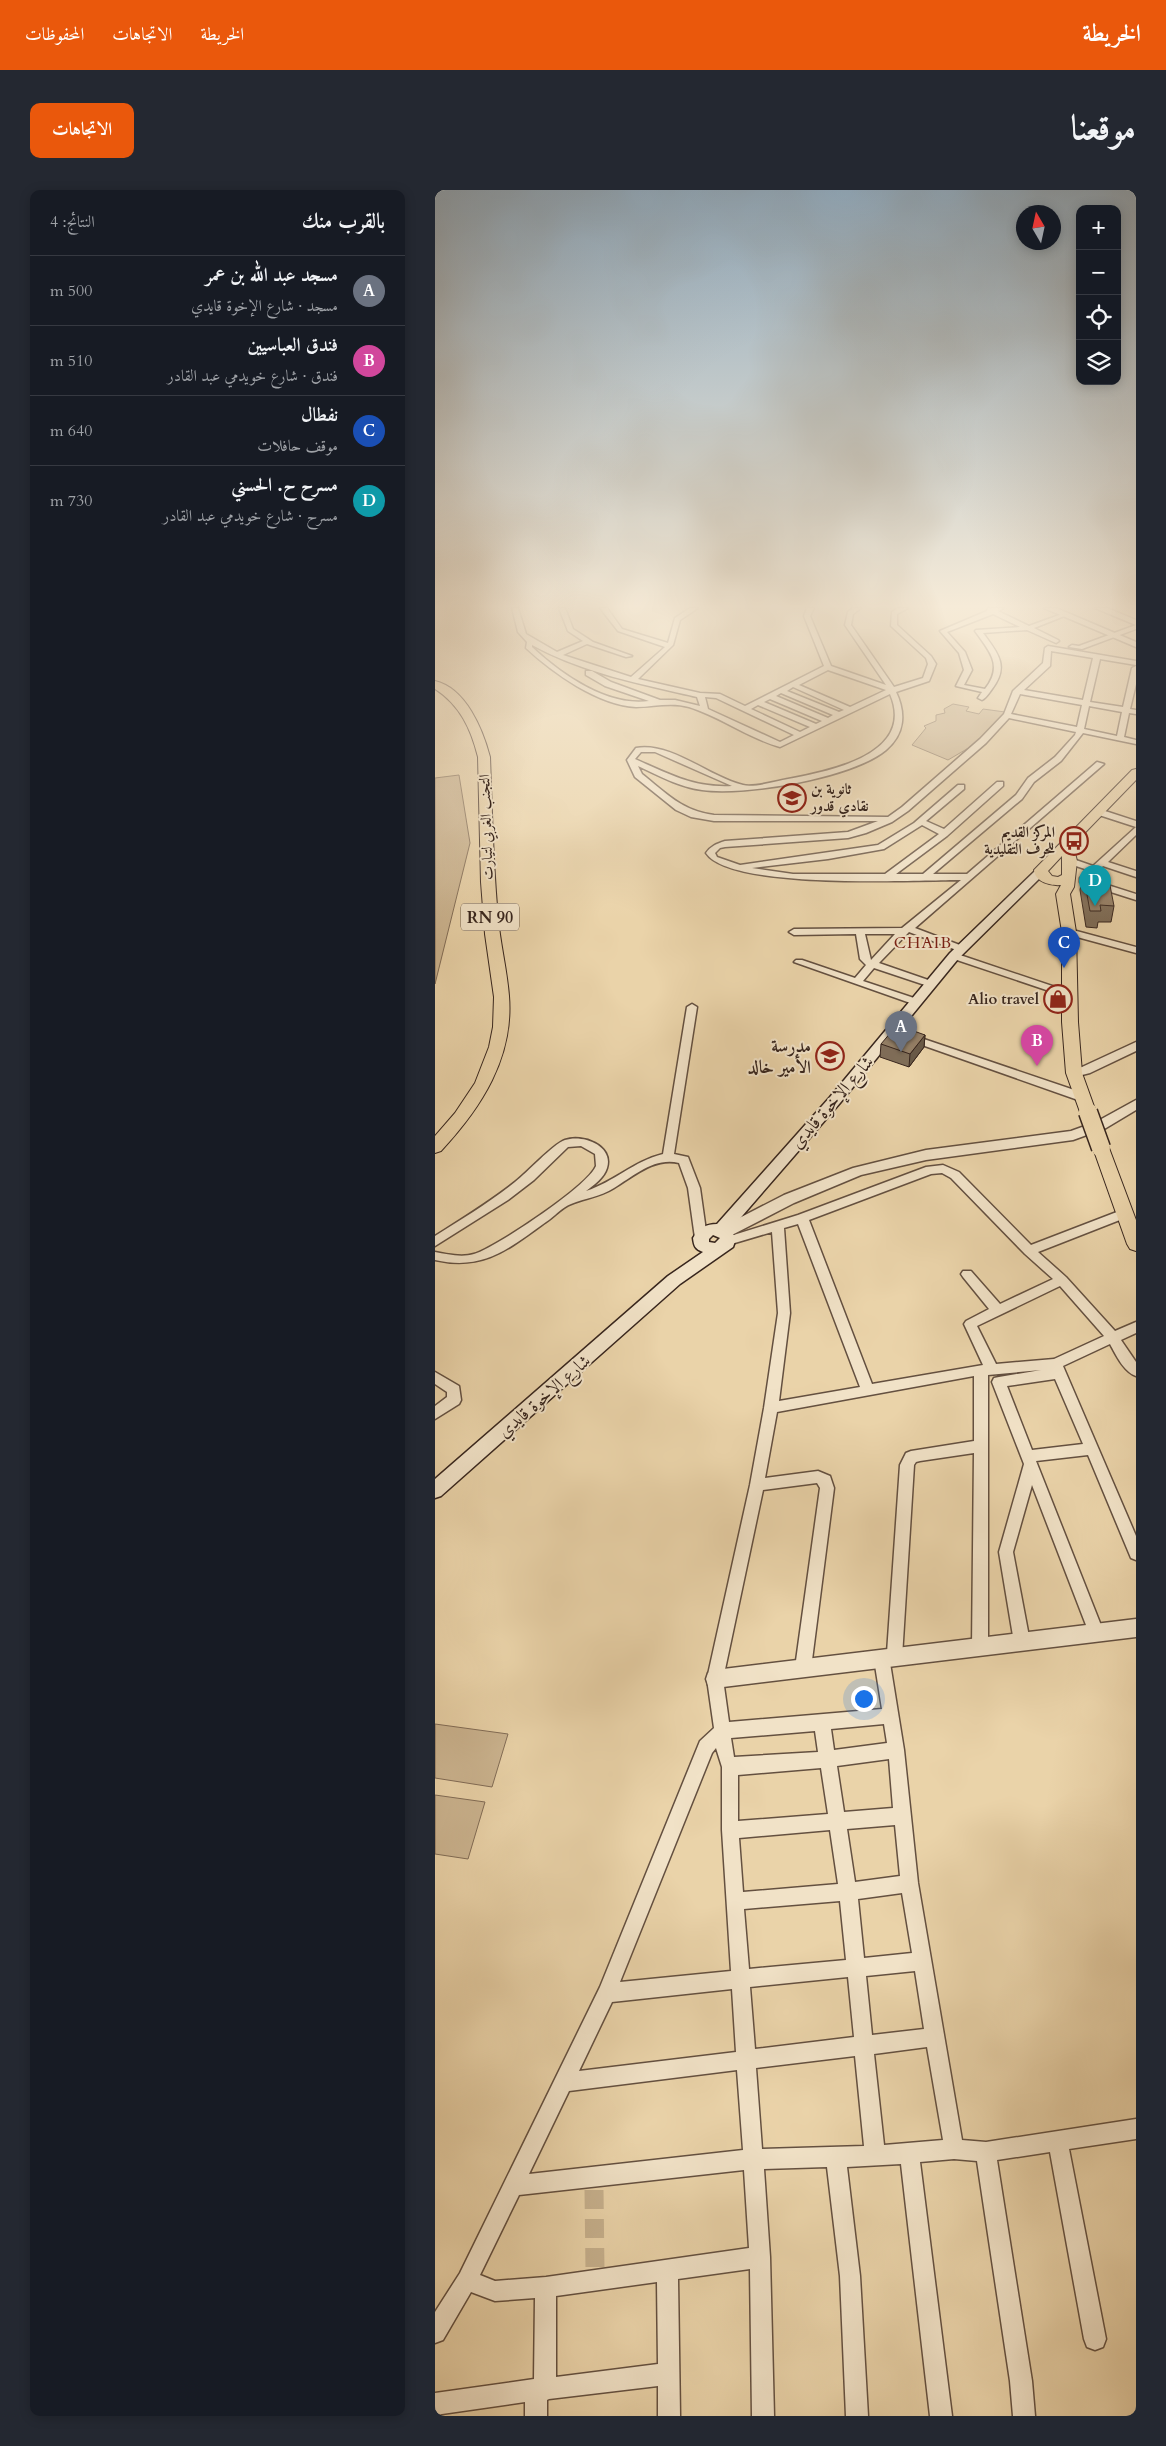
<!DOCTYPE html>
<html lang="ar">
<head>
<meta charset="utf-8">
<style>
  body { margin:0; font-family:Cardo,Amiri,serif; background:#242831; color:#f1f3f6; direction:rtl }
  .controls { position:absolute; right:15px; top:15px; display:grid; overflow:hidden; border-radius:10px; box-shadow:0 2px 12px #0003 }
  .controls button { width:45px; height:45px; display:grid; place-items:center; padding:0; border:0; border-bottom:1px solid #363941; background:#171b24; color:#f1f3f6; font:25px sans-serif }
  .compass { position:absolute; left:581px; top:15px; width:45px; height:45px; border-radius:50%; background:#171b24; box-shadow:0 2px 12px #0003; rotate:351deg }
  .you { position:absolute; left:428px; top:1508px; width:18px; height:18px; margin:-12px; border:4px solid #fff; border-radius:50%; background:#1a73e8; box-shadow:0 0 0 8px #1a73e833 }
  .badge { display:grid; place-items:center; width:32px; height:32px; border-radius:50%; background:#ea580c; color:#fff; font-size:16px; font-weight:700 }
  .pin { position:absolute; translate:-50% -41px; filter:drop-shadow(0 1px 2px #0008) }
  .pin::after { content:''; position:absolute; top:26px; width:18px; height:15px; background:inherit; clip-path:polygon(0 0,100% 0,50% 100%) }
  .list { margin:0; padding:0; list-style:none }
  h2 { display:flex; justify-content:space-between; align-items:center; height:65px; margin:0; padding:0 20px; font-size:21px }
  h2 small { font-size:16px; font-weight:400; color:#9ea1a6 }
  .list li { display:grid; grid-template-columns:32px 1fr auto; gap:15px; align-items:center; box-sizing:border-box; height:70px; padding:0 20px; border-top:1px solid #363941 }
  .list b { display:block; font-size:19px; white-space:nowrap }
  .list p { margin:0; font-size:16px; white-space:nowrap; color:#9ea1a6 }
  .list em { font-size:16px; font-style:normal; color:#9ea1a6 }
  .icon { flex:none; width:28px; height:28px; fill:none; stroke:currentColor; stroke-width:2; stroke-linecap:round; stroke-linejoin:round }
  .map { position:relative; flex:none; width:701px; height:2226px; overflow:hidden; direction:ltr; border-radius:10px }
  header { display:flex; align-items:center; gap:30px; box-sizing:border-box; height:70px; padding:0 25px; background:#ea580c; color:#fff }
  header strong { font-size:24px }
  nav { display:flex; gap:28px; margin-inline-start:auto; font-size:18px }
  .intro { display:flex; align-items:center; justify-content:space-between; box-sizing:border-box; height:120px; padding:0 30px }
  h1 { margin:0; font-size:35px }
  .button { padding:12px 22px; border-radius:10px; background:#ea580c; color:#fff; font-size:18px; font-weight:700 }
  main { display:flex; gap:30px; padding:0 30px }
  aside { flex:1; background:#171b24; border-radius:10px; box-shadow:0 2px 12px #0003 }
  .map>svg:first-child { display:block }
  .green { fill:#ccb591; stroke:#826d57 }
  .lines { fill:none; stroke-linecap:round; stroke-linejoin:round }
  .minor-tunnel { stroke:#c6b08d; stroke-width:19; stroke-dasharray:19 10; stroke-linecap:butt }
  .minor-casing { stroke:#645040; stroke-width:3 }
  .tertiary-casing { stroke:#645040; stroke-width:3 }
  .secondary-casing { stroke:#37251d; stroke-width:3 }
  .primary-casing { stroke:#37251d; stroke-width:2 }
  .trunk-casing { stroke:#37251d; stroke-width:2 }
  .minor { fill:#f1e2c7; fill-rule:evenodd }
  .tertiary { fill:#f1e2c7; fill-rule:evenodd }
  .secondary { fill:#f1e2c7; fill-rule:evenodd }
  .primary { fill:#ead3a9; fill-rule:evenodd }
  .trunk { fill:#ead3a9; fill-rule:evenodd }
  .primary-bridge-casing { stroke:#37251d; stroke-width:21; stroke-linecap:butt }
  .primary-bridge { stroke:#ead3a9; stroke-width:18 }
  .wall { fill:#7f6d58; stroke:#37251d }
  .shaded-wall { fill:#685947; stroke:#37251d }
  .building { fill:#947f66; stroke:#37251d }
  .labels { text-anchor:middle; stroke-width:4; stroke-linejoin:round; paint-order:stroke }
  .far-poi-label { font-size:15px; font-weight:bold; fill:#37251d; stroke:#f1e2c7; text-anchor:end }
  .far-street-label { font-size:15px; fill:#37251d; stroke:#f1e2c7 }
  .shield { fill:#f1e2c7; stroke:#6f5e50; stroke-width:1 }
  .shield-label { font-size:16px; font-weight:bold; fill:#37251d }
  .far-neighbourhood-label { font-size:16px; letter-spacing:1px; fill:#7a1f14; stroke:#f1e2c7 }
  .poi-label { font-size:18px; font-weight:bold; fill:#37251d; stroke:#f1e2c7; text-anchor:end }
  .street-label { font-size:18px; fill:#37251d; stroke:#f1e2c7 }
</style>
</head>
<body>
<header>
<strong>الخريطة</strong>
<nav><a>الخريطة</a><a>الاتجاهات</a><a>المحفوظات</a></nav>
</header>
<div class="intro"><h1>موقعنا</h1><a class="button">الاتجاهات</a></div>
<main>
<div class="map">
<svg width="701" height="2226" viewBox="0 0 701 2226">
  <rect width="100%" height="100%" fill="#ead3a9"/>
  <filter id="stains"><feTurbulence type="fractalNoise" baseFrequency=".004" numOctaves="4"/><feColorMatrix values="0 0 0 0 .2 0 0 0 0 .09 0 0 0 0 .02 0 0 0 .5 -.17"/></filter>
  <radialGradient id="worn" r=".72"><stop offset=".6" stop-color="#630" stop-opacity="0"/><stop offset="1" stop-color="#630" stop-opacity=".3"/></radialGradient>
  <!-- green -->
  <g class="green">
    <polygon points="518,514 534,517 531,521 544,524 548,519 570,522 547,550 513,570 477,555 491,538 489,536 501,531 501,525 510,523 509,519"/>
    <polygon points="24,585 35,653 0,794 0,588"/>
    <polygon points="0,1534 73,1544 57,1597 0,1588"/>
    <polygon points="0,1605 50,1612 33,1669 0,1664"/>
  </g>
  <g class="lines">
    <!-- minor-tunnel -->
    <polyline class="minor-tunnel" points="159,2000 160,2081"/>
    <defs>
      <g id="minor">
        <path d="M77 418H83L91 444 122 462 148 451 133 441 124 418H130L138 439 158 452 197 466 191 467 152 454 128 465 196 487 230 457 183 441 165 418H172L187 439 233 453 240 428 255 418H263L245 430 238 455 203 489 265 503 285 504 310 516 389 476 369 426 372 418H379L375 426 396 476 451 495 410 435 413 422 418 418H426L418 424 416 435 459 497 488 488 493 474 491 468 456 436 457 422 463 418H473L462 424V435L496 466 501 474 494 491 461 502C471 523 470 544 451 560 417 588 311 606 267 600 245 597 224 586 203 576L207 584C231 603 247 621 279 625L453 627 467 617 545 549 569 524 578 501 608 473 610 458 613 456 701 471V475L665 469 655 512 688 517 697 478 701 476V494L695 519 701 520V524L694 523 689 547 701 550V554L648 543 626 571 599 592 587 609 498 684H532L662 572 669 574 480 738 530 757V761H524L474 742 444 773 499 792V796H493L439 778 428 791 485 810V814L481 815 359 772 361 770H367L420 788 431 775 425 769 421 744 359 745 354 742 359 739 467 738 526 690C479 690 295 700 271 663 276 656 281 654 290 651L413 642 443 631H279L256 627 241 620 200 587 192 570 201 558C237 552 274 587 308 595 319 598 342 591 353 589 396 581 481 564 455 504L345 557C313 548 286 527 254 517 235 512 219 517 201 517 163 515 118 483 91 458L92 452 83 442ZM97 455C148 483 206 494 262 507L265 516 240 510H225L176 492 157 481H151V485L170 496 214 511C172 517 126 484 97 457ZM616 461 658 468 648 510 589 500 615 476ZM393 480 451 500 415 517 364 495ZM358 497 409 520 404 522 352 501ZM346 503 398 525 393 528 341 506ZM585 504 647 515 642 537 576 524ZM270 507 281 508 359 545 345 552 273 519ZM335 509 387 531 381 534 329 512ZM323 515 375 537 365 542 316 519ZM654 516 687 522 682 546 649 539ZM574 528 641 542 640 545 620 567 593 588 581 605 488 684H461L512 646 568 596V592H562L509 639 491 631 529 599V595H523L479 633 443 655 305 675 282 667 280 663 285 658 290 657 413 648 431 643 457 632 473 621 551 553ZM206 562H220L297 596C259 598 234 584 200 569ZM487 635 504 644 450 684H358L317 678 393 669 449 659ZM430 744H460L436 770Z"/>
        <path d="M553 418H569L563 421 594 436 627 424 632 425 599 438 623 450 624 451 621 453 592 440 548 443C562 462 575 476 557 499 554 503 551 508 547 510L543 508 547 502 521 496 529 480 524 463 505 441 552 421ZM558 424 585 437 541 440 540 441C554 461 569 475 550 499L529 495 537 480 530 462 512 442Z"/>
        <polygon points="701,435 701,439 647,459 634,457 637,455 644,456"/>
        <polygon points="661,620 667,620 701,631 701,637 661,624"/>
        <polygon points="701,637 701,645 673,672 701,681 701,687 668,676 651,692 645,692 645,688 653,680 632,673 632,669 638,669 658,676"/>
        <polygon points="660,691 701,704 701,710 657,696 657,692"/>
        <polygon points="634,739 701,757 701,763 631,744 629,742"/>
        <polygon points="519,763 638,803 640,805 638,807 632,807 516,768 514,766"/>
        <path d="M257 814 262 817 239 964 253 967 265 998 272 1048 270 1051 266 1052 260 1048 253 998 244 973C219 967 199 986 179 998 165 1007 150 1008 136 1014 127 1017 119 1027 111 1032 73 1059 49 1081 0 1070V1062C12 1064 26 1068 39 1064 60 1058 153 996 161 976L160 964 146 956 133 957 99 990 73 1010 0 1056V1046C27 1029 55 1012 80 992 92 983 118 954 130 950 147 944 179 955 172 978 169 988 159 995 151 1001 179 992 199 971 228 964L252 817Z"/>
        <polygon points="474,844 651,904 652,907 647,911 643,910 470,849 470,845"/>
        <path d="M508 975 524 982 596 1055 687 1020H695L697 1023 695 1026 603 1062 631 1087 680 1141 701 1132V1143L686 1150 701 1172V1186C689 1182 681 1165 675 1154L628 1176 701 1346V1370L696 1368 653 1265 601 1271 669 1443 666 1448 661 1450 656 1448 597 1295 578 1362 595 1452 592 1457 587 1459 582 1457 579 1452 564 1362 589 1274 557 1192 559 1188 564 1187 606 1180 553 1185V1457L550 1462 545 1464 540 1462 537 1457 539 1263 485 1271 481 1272 479 1275 467 1467 464 1472 459 1474 455 1473 469 1560 483 1693 527 1950 551 1952 701 1929V1949L634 1959 671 2149 668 2157 660 2160 652 2157 649 2149 615 1962 562 1970 597 2191 600 2226H578L575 2191 542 1971 519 1969 485 1972 517 2226H495L466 1974 412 1977 425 2086 433 2226H411L405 2086 392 1977 329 1979 335 2067 339 2226H317L315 2079 243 2089 245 2226H223V2196L114 2209 112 2210V2226H90V2212L0 2225V2203L99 2189 100 2108 60 2111 36 2102 8 2150 0 2153V2122L25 2083 165 1797 265 1551 279 1538 272 1489 315 1295 329 1218 343 1123 337 1042 293 1055 287 1051 289 1048 363 1025 491 977ZM507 983 516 988 590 1064 618 1089 565 1114 536 1081H528L526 1084 528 1087 554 1119 531 1131 529 1134 548 1175 437 1194 374 1030 496 984ZM363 1034 425 1197 344 1211 355 1123 349 1038ZM625 1096 669 1146 619 1169 561 1174 542 1136ZM539 1186V1251L476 1261 471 1263 465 1275 452 1463 447 1462 442 1464 439 1469 447 1519 294 1532 288 1489 328 1300 382 1293 385 1298 360 1478 362 1483 368 1485 374 1483 376 1478 399 1298 395 1286 383 1281 330 1288 342 1222ZM620 1189 648 1254 597 1260 572 1196ZM449 1534 452 1553 399 1560 396 1539ZM380 1541 383 1562 299 1567 296 1548ZM281 1558 287 1577V1640L296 1781 185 1792 277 1563ZM454 1569 458 1618 409 1622 402 1576ZM386 1578 393 1624 303 1631V1585ZM460 1635 465 1686 420 1692 412 1639ZM395 1640 403 1694 308 1702 304 1648ZM467 1703 477 1763 429 1768 423 1709ZM405 1711 411 1770 314 1779 309 1719ZM480 1781 489 1839 437 1845 431 1786ZM413 1787 419 1847 320 1859 315 1797ZM297 1799 301 1862 144 1881 177 1812ZM492 1857 508 1950 449 1955 439 1864ZM420 1866 429 1956 327 1959 321 1878ZM302 1880 308 1960 94 1984 134 1901ZM309 1980 314 2058 111 2087 60 2091 45 2085 84 2005ZM222 2092 223 2174 121 2187V2106Z"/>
        <polygon points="0,1182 24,1196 26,1210 24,1214 0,1229 0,1216 12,1207 12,1202 0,1194"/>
      </g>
      <g id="tertiary">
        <polygon points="609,418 621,418 701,452 701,457"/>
        <polygon points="660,418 672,418 701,430 701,435"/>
        <polygon points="701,852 701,861 655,883 639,887 633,883 635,880 647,877"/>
        <polygon points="701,910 701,920 671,938 638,950 491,970 426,985 359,1013 295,1046 285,1046 283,1042 285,1038 349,1005 418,978 491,960 636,941 661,932"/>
        <polygon points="701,1429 701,1447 280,1498 273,1495 271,1489 273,1483 280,1480"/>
      </g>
      <path id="secondary" d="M605 679 611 682 609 684 523 769 405 913 295 1040 301 1048 298 1057 245 1094 6 1306 0 1308V1289L233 1086 268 1062C260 1059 259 1056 258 1048 264 1038 271 1034 282 1034L395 907 515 763 601 680ZM278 1045 285 1048 280 1053 274 1052V1049Z"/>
      <g id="primary">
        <path d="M701 579V590L638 655 642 671 639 697 635 704 641 742 643 832 647 883 661 922 659 926H647L645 922 631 883 627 832V742L621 704 626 695C616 696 600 692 599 680L697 580ZM627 666V685L623 687 617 686 613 681Z"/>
        <polygon points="666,952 672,954 674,958 701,1030 701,1061 695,1059 692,1054 658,958 660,954"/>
      </g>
      <path id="trunk" d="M0 491C31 498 48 540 55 567 57 620 58 674 63 727 65 753 72 779 74 806 79 868 46 918 6 961L0 963V946L20 923 40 893 54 857 58 837 59 807 50 744 46 692 43 567C36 539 25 515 0 499Z"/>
    </defs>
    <!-- minor casing -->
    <use href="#minor" class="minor-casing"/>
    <!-- tertiary casing -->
    <use href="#tertiary" class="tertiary-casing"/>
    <!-- secondary casing -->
    <use href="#secondary" class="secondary-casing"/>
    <!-- primary casing -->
    <use href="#primary" class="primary-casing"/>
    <!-- trunk casing -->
    <use href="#trunk" class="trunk-casing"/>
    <!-- minor -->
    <use href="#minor" class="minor"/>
    <!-- tertiary -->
    <use href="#tertiary" class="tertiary"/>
    <!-- secondary -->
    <use href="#secondary" class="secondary"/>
    <!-- primary -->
    <use href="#primary" class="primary"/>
    <!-- trunk -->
    <use href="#trunk" class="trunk"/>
    <defs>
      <polyline id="primary-bridge" points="653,922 666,958"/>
    </defs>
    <!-- primary-bridge casing -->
    <use href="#primary-bridge" class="primary-bridge-casing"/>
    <!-- primary-bridge -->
    <use href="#primary-bridge" class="primary-bridge"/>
  </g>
  <!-- wall -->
  <g class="wall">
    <polygon points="648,683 679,716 676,732 663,732 662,738 651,737 645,700"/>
    <polygon points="490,845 489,857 474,877 445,867 446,854"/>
  </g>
  <!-- shaded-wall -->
  <polygon class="shaded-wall" points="490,845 489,857 474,877 475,864"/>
  <!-- building -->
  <g class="building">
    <polygon points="648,683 673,685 679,716 665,715 666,721 655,721"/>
    <polygon points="462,835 490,845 475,864 446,854"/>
  </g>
  <!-- sky -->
  <linearGradient id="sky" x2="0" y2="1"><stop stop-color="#90a9bc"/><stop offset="0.57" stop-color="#f6ebd8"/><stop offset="1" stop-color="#f6ebd8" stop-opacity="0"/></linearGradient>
  <rect width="701" height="730" fill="url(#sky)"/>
  <!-- icons -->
  <defs>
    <symbol id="school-ring" viewBox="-11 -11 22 22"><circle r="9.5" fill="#f1e2c7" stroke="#8f2418" stroke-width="1.5"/><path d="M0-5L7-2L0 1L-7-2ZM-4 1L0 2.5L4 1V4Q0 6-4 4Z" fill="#8f2418"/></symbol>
    <symbol id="bus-ring" viewBox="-11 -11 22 22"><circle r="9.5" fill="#f1e2c7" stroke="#8f2418" stroke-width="1.5"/><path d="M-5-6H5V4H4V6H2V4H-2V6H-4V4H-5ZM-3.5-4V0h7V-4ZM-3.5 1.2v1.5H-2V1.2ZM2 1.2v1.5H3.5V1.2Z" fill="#8f2418"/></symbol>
    <symbol id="shop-ring" viewBox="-11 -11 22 22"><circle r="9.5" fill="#f1e2c7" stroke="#8f2418" stroke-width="1.5"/><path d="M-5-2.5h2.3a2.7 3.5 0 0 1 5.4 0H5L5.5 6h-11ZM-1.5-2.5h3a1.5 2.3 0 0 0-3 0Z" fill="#8f2418"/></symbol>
  </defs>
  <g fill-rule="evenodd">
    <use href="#school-ring" x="341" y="592" width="32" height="32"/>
    <use href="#bus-ring" x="623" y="635" width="32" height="32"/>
    <use href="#shop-ring" x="607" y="793" width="32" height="32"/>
    <use href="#school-ring" x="379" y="850" width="32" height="32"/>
  </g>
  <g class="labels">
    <!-- far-poi labels -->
    <g class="far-poi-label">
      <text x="376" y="604" text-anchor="start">ثانوية بن<tspan x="376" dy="17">نقادي قدور</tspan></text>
      <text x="620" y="647">المركز القديم<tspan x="620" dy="17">للحرف التقليدية</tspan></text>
      <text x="604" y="814">Alio travel</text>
    </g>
    <!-- far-street labels -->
    <g class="far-street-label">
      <text transform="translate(51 637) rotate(-92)" y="5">التجنب الغربي لتيارت</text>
    </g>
    <!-- shield labels -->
    <rect class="shield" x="26" y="713.5" width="58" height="27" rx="4"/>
    <g class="shield-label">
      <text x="55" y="733">RN 90</text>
    </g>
    <!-- far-neighbourhood labels -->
    <g class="far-neighbourhood-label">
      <text x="488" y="758">CHAIB</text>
    </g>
    <!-- poi labels -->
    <g class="poi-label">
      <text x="376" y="862">مدرسة<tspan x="376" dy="21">الأمير خالد</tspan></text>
    </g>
    <!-- street labels -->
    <g class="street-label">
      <text transform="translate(397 912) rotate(-49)" y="6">شارع الإخوة قايدي</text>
      <text transform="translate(109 1206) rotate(-41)" y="6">شارع الإخوة قايدي</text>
    </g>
  </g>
  <rect width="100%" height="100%" filter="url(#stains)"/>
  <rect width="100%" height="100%" fill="url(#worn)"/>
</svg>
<div class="controls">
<button>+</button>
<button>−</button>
<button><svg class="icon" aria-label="locate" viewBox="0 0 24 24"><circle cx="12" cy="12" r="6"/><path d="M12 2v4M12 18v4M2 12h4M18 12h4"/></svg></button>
<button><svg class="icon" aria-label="layers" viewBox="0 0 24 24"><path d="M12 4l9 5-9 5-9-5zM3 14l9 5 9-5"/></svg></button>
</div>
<svg class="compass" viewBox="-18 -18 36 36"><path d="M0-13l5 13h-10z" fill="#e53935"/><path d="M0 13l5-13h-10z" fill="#9ea1a6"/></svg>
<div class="you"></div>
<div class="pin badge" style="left:466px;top:862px;background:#6b7280">A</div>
<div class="pin badge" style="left:602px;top:876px;background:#d1479c">B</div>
<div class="pin badge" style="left:629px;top:778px;background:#1a4fb4">C</div>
<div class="pin badge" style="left:660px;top:716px;background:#0f9aa8">D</div>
</div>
<aside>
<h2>بالقرب منك<small>النتائج: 4</small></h2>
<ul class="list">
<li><span class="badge" style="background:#6b7280">A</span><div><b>مسجد عبد الله بن عمر</b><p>مسجد · شارع الإخوة قايدي</p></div><em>500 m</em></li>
<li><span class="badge" style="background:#d1479c">B</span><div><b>فندق العباسيين</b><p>فندق · شارع خويدمي عبد القادر</p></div><em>510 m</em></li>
<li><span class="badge" style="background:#1a4fb4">C</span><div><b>نفطال</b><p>موقف حافلات</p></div><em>640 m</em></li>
<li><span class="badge" style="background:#0f9aa8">D</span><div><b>مسرح ح. الحسني</b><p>مسرح · شارع خويدمي عبد القادر</p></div><em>730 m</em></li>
</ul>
</aside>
</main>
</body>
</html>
